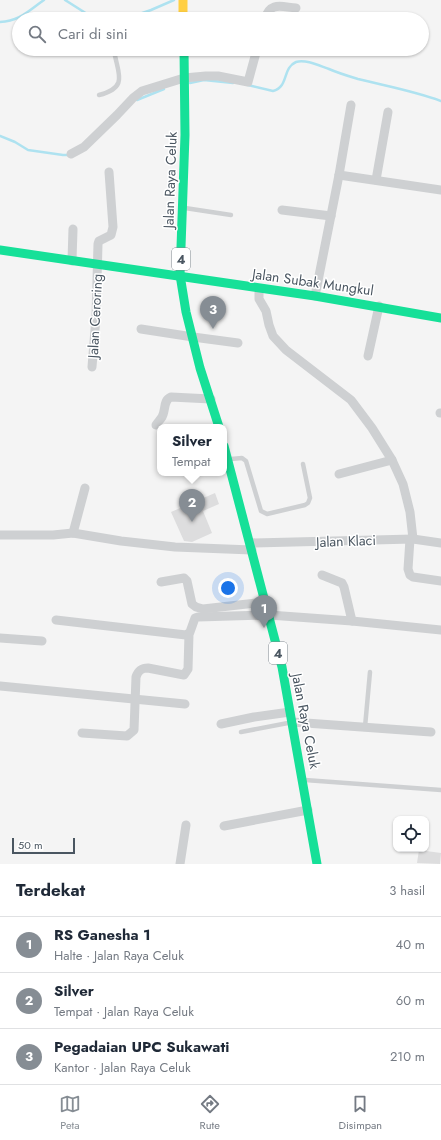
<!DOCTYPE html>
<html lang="id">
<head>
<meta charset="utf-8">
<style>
  body { margin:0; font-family:Jost,sans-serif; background:#f2f2f3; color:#1f2937 }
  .controls { position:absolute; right:12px; bottom:12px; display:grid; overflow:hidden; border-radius:8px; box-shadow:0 1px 3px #0004 }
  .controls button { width:36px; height:36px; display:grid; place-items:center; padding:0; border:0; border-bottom:1px solid #e0e1e3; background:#fff; color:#1f2937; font:20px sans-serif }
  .scale { position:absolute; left:12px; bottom:10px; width:63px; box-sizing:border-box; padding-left:4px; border:2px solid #4a5661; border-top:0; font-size:11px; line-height:14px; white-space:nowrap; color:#4a5661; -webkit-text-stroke:3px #fff; paint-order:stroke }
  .you { position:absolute; left:228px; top:588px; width:14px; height:14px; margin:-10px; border:3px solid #fff; border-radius:50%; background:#1a73e8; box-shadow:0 0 0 6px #1a73e833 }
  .badge { display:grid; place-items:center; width:26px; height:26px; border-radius:50%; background:#868d94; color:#fff; font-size:13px; font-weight:700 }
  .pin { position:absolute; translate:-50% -33px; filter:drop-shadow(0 1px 2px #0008) }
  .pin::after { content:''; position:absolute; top:21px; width:14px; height:12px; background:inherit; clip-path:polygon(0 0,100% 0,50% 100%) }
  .popup { position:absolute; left:157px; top:424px; width:70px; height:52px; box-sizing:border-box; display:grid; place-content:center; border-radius:8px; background:#fff; filter:drop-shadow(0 1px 3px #0005); font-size:13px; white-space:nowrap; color:#747a83 }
  .popup b { font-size:15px; color:#1f2937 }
  .popup::after { content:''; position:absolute; left:50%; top:100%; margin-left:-8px; border:8px solid transparent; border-top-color:#fff }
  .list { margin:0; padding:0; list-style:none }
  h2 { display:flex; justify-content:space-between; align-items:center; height:52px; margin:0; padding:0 16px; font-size:17px }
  h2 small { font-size:13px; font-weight:400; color:#747a83 }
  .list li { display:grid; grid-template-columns:26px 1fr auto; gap:12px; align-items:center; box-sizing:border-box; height:56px; padding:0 16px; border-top:1px solid #e0e1e3 }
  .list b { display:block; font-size:15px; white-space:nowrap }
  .list p { margin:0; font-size:13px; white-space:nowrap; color:#747a83 }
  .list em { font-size:13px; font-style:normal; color:#747a83 }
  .icon { flex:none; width:22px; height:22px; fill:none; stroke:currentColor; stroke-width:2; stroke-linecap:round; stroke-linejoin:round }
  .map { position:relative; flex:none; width:441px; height:864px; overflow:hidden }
  .search { position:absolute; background:#fff; box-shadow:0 1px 3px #0004; left:12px; right:12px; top:12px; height:44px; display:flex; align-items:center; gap:10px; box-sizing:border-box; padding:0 14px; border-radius:22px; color:#747a83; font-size:15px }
  .sheet { height:220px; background:#fff }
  nav { display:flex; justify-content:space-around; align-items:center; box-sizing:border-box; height:56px; border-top:1px solid #e0e1e3; background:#fff; font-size:11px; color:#747a83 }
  nav a { display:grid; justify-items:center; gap:2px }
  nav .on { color:#868d94 }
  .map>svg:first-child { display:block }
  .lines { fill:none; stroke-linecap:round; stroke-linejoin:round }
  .stream { stroke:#aee2f0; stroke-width:2.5 }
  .building { fill:#ddddde }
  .lane { stroke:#ced0d2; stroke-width:4.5 }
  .street { stroke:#ced0d2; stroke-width:9 }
  .fast { stroke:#16e098; stroke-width:9 }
  .slow { stroke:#ffcf43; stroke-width:9 }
  .labels { text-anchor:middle; stroke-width:3; stroke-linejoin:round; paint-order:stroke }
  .shield { fill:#fff; stroke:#808990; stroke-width:1 }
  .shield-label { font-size:13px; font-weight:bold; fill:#4a5661 }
  .street-label { font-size:14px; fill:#4a5661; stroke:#fff }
</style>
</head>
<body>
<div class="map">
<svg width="441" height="864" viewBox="0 0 441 864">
  <rect width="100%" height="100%" fill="#f4f4f4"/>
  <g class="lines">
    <!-- stream -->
    <g class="stream">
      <polyline points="65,0 95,19"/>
      <polyline points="125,19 151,10 174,0"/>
      <path d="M0 22C20 21 28 11 44 0"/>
      <polyline points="190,83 204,80 233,83"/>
      <path d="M248 85 273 91C289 87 282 68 296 62 306 59 320 66 329 69 338 73 348 76 358 79 386 86 414 91 441 101"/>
      <polyline points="137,100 164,89"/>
      <polyline points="0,136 15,142 28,150 63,155 70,155"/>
    </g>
  </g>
  <!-- building -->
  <g class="building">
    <polygon points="215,493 219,504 203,511 212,533 192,542 184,541 171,512"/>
    <polygon points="419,850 441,853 440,864 417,863"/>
  </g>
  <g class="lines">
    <!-- lane -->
    <g class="lane">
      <path d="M99 95C131 87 116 71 114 49"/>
      <polyline points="185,208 231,215"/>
      <polyline points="231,459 242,458 246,461 261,511 267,514 305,505 308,503 310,498 303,464"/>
      <polyline points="365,727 370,672"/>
      <polyline points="241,732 288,723"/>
      <polyline points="305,780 441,790"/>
    </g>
    <!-- street -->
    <g class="street">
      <path d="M265 19C270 1 282 7 296 8"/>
      <polyline points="71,154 84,147 117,115 133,98 142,91 184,78 206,76 218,76 248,82 257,49"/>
      <polyline points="339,175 441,190"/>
      <polyline points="376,180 388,112"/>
      <polyline points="282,210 331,216"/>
      <polyline points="72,261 73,229"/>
      <polyline points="259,289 259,299 266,311 269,325 273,336 286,350 351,400 372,428 392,460 403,484 410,512 413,539"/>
      <polyline points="315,296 339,175 351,105"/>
      <polyline points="141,329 193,337 238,343"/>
      <polyline points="368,356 379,306"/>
      <polyline points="92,367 96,317 98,244 99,241 111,235 113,227 109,172"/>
      <polyline points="440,413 441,413"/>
      <path d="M156 425C158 422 160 420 162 417 166 410 163 400 171 397L211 399"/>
      <polyline points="339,474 392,460"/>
      <polyline points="73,533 85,488"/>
      <polyline points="0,535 53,535 73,533 121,541 175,547 252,550"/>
      <polyline points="410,539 408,569 410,575 413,577 441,581"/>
      <polyline points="250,543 413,539 441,543"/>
      <polyline points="322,575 342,583 344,587 352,621"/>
      <polyline points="161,582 184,578 187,581 192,604 196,607 203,609 265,602"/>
      <polyline points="56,620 186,635 190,632 195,618 198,617 269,615 352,621 441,630"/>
      <polyline points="0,638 42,641"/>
      <polyline points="0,686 185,704"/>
      <polyline points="292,722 431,732"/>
      <polyline points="221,724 254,717 290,712"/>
      <path d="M82 733 127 736 134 730 136 677C138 671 141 668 148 668L184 675 188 669 189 634"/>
      <polyline points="224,826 308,810"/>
      <polyline points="180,864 186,825"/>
    </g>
    <!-- fast -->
    <g class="fast">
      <polyline points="184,49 185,135 180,275 186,312 200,368 219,427"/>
      <polyline points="0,250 315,296 441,318"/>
      <polyline points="224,446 282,667 317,864"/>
    </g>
    <!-- slow -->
    <polyline class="slow" points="183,0 183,19"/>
  </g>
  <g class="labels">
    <!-- shield labels -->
    <g class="shield">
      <rect x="172" y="248" width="18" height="22" rx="3"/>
      <rect x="269" y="642" width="18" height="22" rx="3"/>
    </g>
    <g class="shield-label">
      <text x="181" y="264">4</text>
      <text x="278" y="658">4</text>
    </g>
    <!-- street labels -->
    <g class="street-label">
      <text transform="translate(170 180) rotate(-88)" y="5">Jalan Raya Celuk</text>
      <text transform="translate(313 282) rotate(8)" y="5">Jalan Subak Mungkul</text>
      <text transform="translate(95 316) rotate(-87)" y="5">Jalan Ceroring</text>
      <text transform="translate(346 541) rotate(-2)" y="5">Jalan Klaci</text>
      <text transform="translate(306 721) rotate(79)" y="5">Jalan Raya Celuk</text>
    </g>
  </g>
</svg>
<div class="controls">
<button><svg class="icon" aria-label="locate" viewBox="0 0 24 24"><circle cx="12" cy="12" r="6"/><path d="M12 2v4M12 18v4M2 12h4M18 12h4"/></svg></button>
</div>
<div class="scale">50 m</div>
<div class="you"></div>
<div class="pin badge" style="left:264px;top:628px">1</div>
<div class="pin badge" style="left:192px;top:522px">2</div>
<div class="popup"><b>Silver</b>Tempat</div>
<div class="pin badge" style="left:213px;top:329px">3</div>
<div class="search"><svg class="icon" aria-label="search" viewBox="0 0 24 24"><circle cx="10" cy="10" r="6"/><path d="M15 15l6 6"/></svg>Cari di sini</div>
</div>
<section class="sheet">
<h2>Terdekat<small>3 hasil</small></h2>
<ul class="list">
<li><span class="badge">1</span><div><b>RS Ganesha 1</b><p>Halte · Jalan Raya Celuk</p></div><em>40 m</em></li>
<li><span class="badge">2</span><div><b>Silver</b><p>Tempat · Jalan Raya Celuk</p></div><em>60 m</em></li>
<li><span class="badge">3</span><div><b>Pegadaian UPC Sukawati</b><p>Kantor · Jalan Raya Celuk</p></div><em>210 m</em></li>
</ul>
</section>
<nav>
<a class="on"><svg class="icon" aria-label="map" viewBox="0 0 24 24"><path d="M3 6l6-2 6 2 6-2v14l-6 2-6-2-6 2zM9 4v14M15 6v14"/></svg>Peta</a>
<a><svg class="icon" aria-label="directions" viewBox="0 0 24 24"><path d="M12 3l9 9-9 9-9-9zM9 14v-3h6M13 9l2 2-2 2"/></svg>Rute</a>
<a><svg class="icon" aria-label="saved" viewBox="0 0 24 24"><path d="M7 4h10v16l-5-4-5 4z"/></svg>Disimpan</a>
</nav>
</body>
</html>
